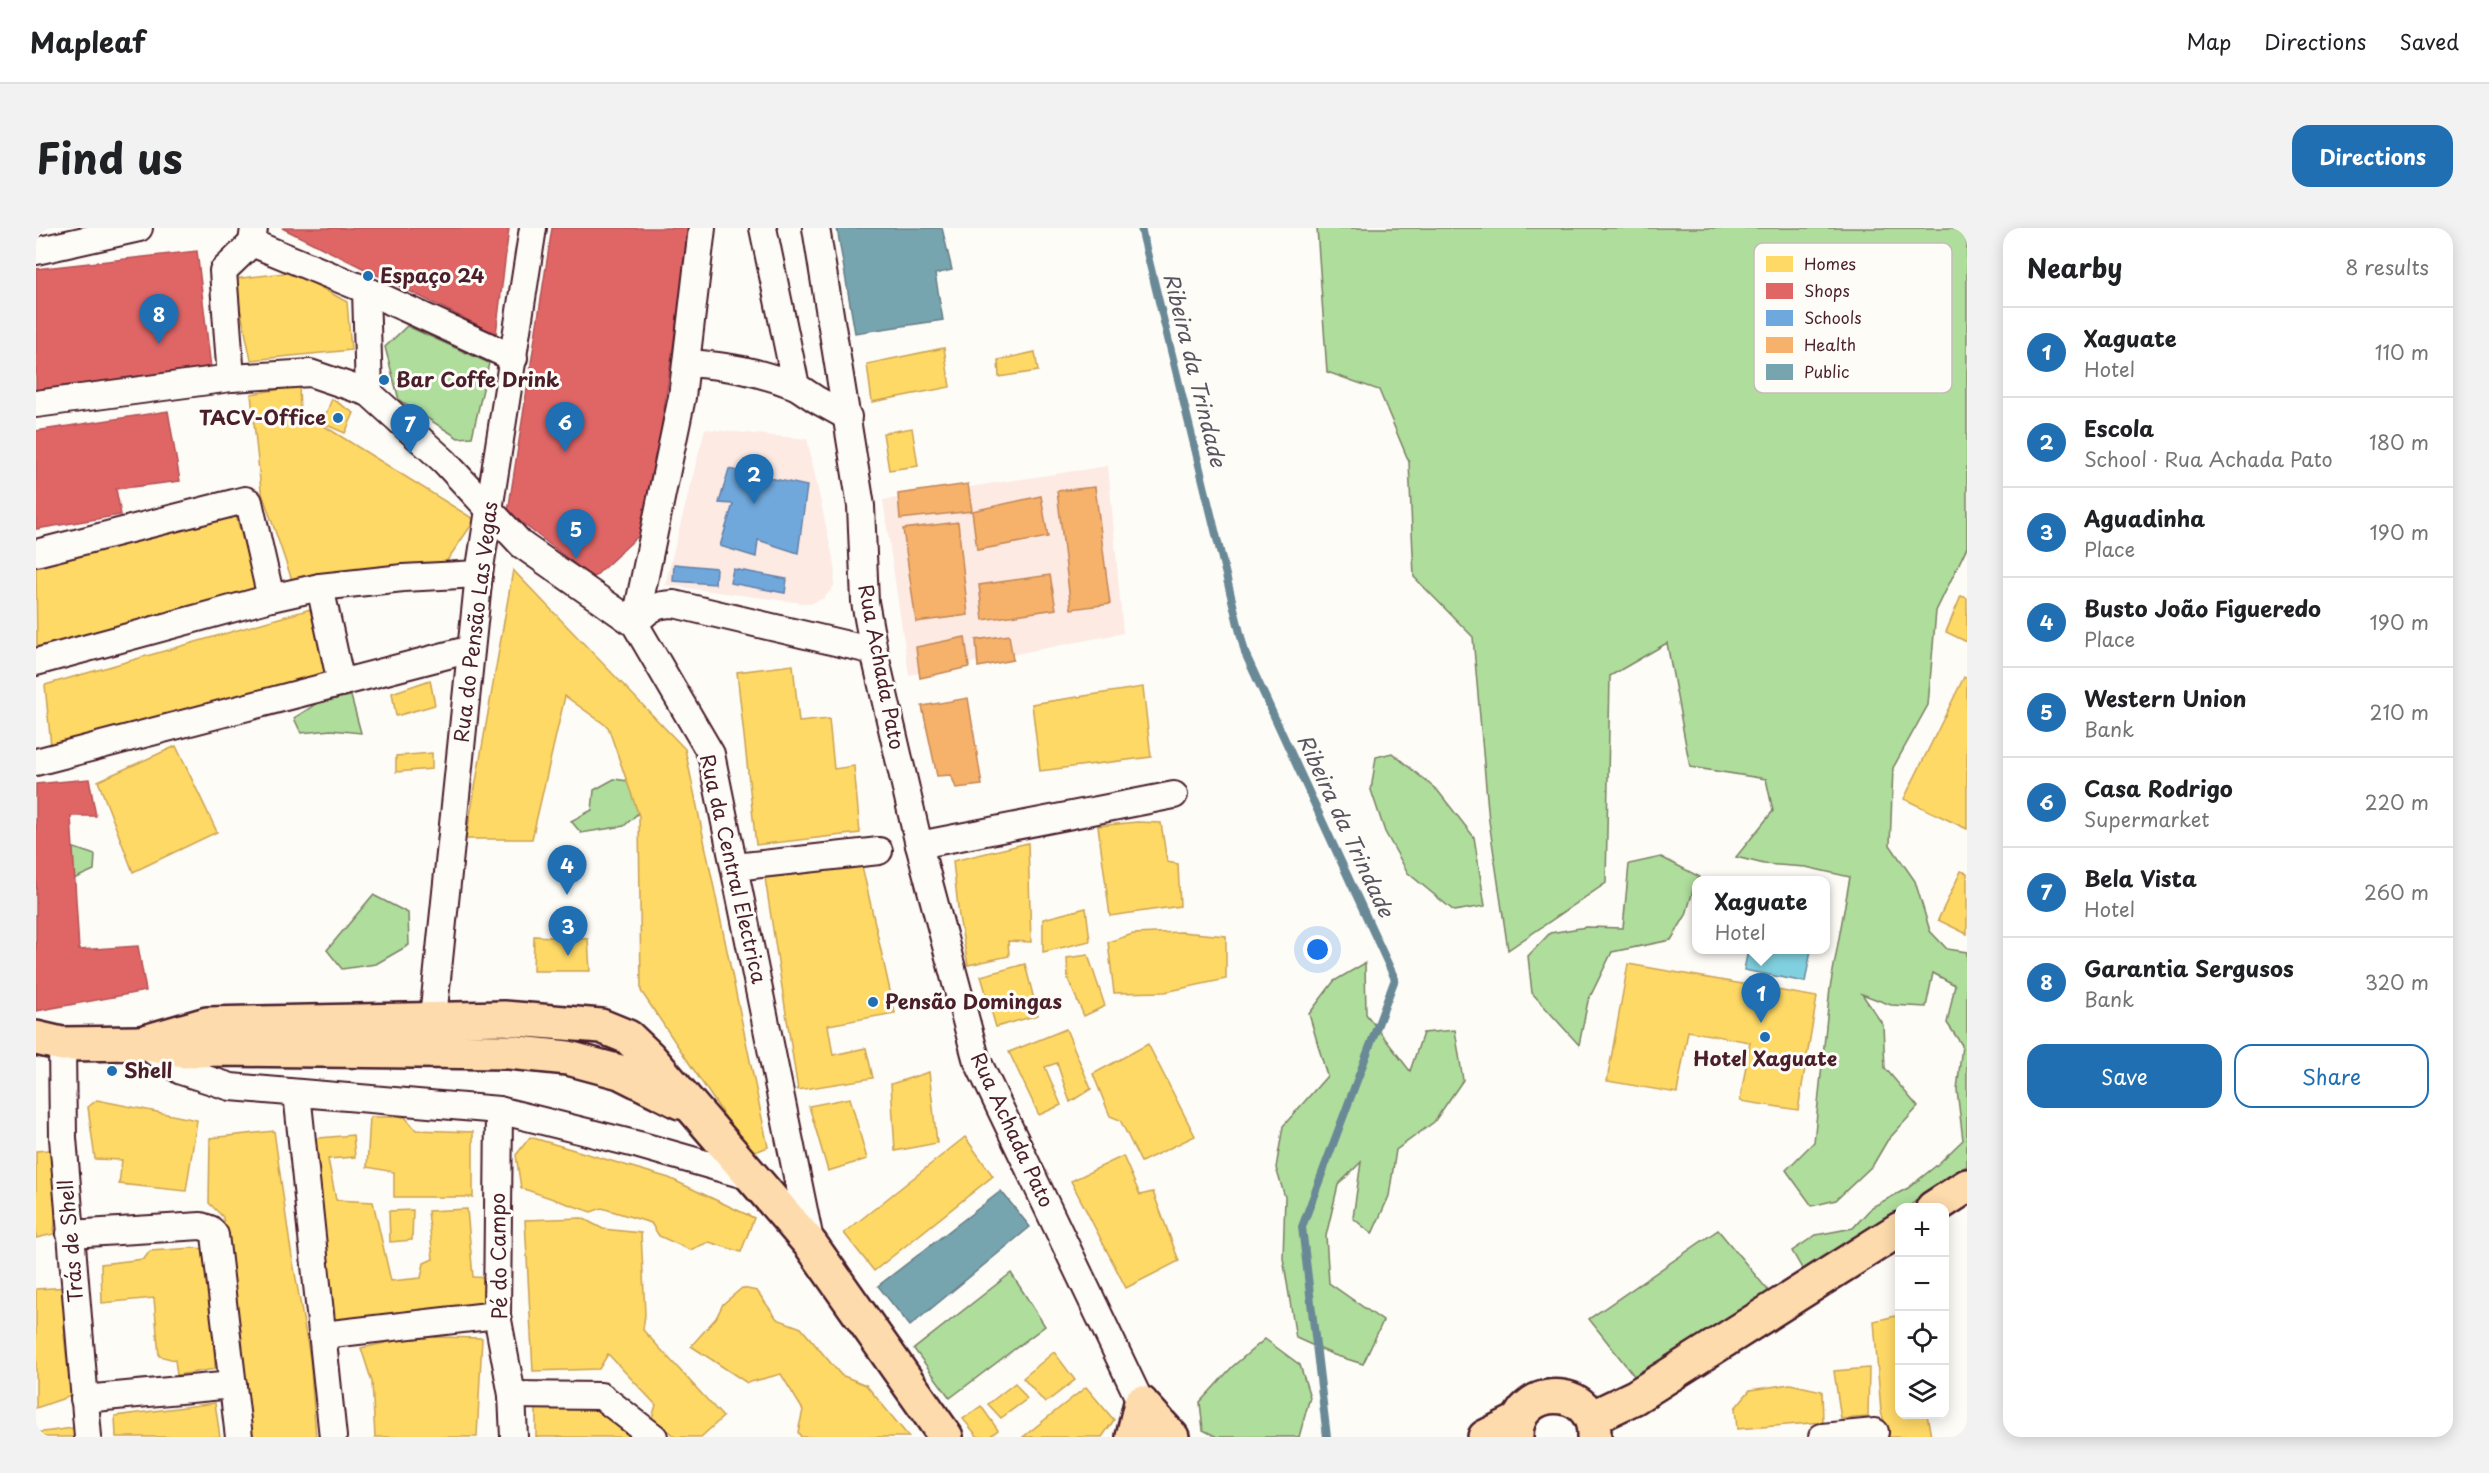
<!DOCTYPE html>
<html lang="en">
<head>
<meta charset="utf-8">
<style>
  body { margin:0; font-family:"Playpen Sans",sans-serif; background:#f2f2f2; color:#202124 }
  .controls { position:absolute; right:18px; bottom:18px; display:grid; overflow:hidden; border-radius:12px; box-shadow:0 3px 15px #0003 }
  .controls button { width:54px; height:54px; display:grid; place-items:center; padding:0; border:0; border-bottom:2px solid #e0e0e0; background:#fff; color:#202124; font:30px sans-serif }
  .you { position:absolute; left:1282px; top:722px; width:21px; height:21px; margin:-15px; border:4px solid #fff; border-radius:50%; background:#1a73e8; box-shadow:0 0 0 9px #1a73e833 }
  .badge { display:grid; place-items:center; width:39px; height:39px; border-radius:50%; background:#1f6fb2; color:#fff; font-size:20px; font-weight:700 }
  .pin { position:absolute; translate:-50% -50px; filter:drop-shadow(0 2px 3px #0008) }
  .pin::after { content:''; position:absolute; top:32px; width:21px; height:18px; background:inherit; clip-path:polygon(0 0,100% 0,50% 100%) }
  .popup { position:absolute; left:1656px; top:648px; width:138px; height:78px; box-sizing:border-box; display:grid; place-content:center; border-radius:12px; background:#fff; filter:drop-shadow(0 2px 4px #0005); font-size:20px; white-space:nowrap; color:#757577 }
  .popup b { font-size:22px; color:#202124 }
  .popup::after { content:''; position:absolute; left:50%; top:100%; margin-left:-12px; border:12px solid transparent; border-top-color:#fff }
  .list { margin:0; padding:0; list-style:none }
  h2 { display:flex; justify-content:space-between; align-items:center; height:78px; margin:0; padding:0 24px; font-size:26px }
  h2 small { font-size:20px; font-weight:400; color:#757577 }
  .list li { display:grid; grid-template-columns:39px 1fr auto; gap:18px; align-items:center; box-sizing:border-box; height:90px; padding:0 24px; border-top:2px solid #e0e0e0 }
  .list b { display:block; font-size:22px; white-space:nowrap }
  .list p { margin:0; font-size:20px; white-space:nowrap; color:#757577 }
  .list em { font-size:20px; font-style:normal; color:#757577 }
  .actions { display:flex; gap:12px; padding:18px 24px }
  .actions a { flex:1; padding:14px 0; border:2px solid #1f6fb2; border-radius:18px; text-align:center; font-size:21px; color:#1f6fb2 }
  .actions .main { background:#1f6fb2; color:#fff }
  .icon { flex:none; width:33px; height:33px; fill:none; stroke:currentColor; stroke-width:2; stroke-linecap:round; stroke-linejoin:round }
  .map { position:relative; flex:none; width:1931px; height:1209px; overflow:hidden; border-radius:18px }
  header { display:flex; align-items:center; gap:36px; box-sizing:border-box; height:84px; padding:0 30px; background:#fff; border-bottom:2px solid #e0e0e0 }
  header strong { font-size:28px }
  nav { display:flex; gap:33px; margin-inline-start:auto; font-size:21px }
  .intro { display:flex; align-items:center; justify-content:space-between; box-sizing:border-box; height:144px; padding:0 36px }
  h1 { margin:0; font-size:42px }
  .button { padding:15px 27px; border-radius:18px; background:#1f6fb2; color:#fff; font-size:21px; font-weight:700 }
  main { display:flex; gap:36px; padding:0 36px }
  aside { flex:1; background:#fff; border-radius:18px; box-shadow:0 3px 15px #0003 }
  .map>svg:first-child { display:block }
  .built { fill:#fceae3 }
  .green { fill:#aedd9c; stroke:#7c7e64; stroke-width:1.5 }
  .water { fill:#81d0df; stroke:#6b8997; stroke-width:1.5 }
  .homes { fill:#ffd966; stroke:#c9a154; stroke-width:1.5 }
  .shops { fill:#e06666; stroke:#b35154; stroke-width:1.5 }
  .schools { fill:#6fa8dc; stroke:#647fa7; stroke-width:1.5 }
  .health { fill:#f6b26b; stroke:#c28658; stroke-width:1.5 }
  .public { fill:#76a5af; stroke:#697d87; stroke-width:1.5 }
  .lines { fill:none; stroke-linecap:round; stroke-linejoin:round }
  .stream { stroke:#6b8997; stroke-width:8 }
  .street-casing { stroke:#4a1f2b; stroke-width:30 }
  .primary-casing { stroke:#4a1f2b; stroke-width:38 }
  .street { stroke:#fdfcf7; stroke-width:26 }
  .primary { stroke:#fedbac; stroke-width:33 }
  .poi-dot { fill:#1f6fb2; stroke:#fdfcf7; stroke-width:2 }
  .labels { text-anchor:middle; stroke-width:6; stroke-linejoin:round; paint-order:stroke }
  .poi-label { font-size:20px; font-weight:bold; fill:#4a1f2b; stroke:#fdfcf7; text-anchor:start }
  .street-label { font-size:20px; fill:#4a1f2b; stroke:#fdfcf7 }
  .water-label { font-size:21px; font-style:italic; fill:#5a5461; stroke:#fdfcf7 }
  .key { fill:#fdfcf7; stroke:#c7baba; stroke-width:1.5 }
  .key-label { font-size:16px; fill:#4a1f2b }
</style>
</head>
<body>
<header>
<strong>Mapleaf</strong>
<nav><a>Map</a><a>Directions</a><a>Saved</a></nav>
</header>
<div class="intro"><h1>Find us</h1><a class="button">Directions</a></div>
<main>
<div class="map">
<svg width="1931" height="1209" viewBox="0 0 1931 1209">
  <rect width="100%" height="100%" fill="#fdfcf7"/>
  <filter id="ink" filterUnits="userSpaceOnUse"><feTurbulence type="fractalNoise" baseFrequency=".0167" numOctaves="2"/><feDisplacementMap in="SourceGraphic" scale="12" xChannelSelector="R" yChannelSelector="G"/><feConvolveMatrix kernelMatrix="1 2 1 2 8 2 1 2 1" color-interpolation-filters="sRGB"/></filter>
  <g filter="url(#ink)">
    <!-- built -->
    <g class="built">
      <polygon points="669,201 771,211 799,340 798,358 788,370 774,376 629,357"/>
      <polygon points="1072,238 1087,405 873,447 847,272"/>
    </g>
    <!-- green -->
    <g class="green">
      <polygon points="1281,0 1931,0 1931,319 1900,383 1892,477 1857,540 1854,617 1879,653 1894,703 1911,721 1931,724 1931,938 1904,954 1872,979 1864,980 1863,986 1768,1044 1756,1023 1780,1007 1817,1000 1836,979 1872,960 1901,937 1927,912 1921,862 1926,817 1911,795 1919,757 1897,745 1890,779 1855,777 1826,766 1847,797 1849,840 1882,879 1851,913 1837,937 1800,972 1776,978 1750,942 1778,914 1794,760 1814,649 1770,639 1728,636 1700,629 1737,583 1730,551 1654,539 1631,415 1574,448 1570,655 1472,722 1453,593 1437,409 1378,349 1373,234 1343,162 1291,144"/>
      <polygon points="371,98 453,135 436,209 422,210 363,172 349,119"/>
      <polygon points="315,468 325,505 295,502 265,505 258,490 285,473"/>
      <polygon points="1356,525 1402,563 1438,609 1449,678 1418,683 1372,645 1349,604 1335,562 1340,529"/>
      <polygon points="578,551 606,555 611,577 588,598 545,605 535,593 556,582 558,562"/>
      <polygon points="15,612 59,627 58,642 22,658"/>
      <polygon points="1625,629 1664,649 1660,652 1650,687 1635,712 1576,724 1552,773 1543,817 1496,765 1492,728 1514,705 1550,699 1587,700 1593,636"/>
      <polygon points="337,667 372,685 373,717 340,736 306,741 291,722"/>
      <polygon points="1329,735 1330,786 1374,843 1387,805 1419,802 1427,852 1398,894 1360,922 1353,968 1336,1006 1317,990 1325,934 1302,957 1290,1008 1293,1055 1347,1093 1327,1136 1298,1127 1260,1110 1247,1030 1249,969 1240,940 1247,898 1291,848 1273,786 1298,753"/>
      <polygon points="1682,1002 1735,1066 1599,1149 1553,1091"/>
      <polygon points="975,1045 1009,1098 914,1170 878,1121"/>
      <polygon points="1229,1111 1264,1137 1274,1169 1263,1209 1181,1209 1167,1202 1164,1174 1196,1139"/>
    </g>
    <!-- water -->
    <polygon class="water" points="1712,722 1775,722 1769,754 1708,742"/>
    <!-- homes -->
    <g class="homes">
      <polygon points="257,44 311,74 315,122 215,132 198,51"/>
      <polygon points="908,120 914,159 836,174 831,136"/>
      <polygon points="999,124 1002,143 963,149 962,132"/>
      <polygon points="263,158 264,183 439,292 403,344 257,355 225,262 215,166"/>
      <polygon points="296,171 318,185 309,205 286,195"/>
      <polygon points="876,200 882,238 853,242 847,205"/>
      <polygon points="199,284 222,367 1,422 0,339"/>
      <polygon points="477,342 649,521 732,919 714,926 605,763 603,588 572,499 529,468 496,611 430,611"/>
      <polygon points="1925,368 1931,370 1931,414 1910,404"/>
      <polygon points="275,381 293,454 15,518 9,457"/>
      <polygon points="757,437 763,494 793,491 798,541 818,538 824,605 720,617 701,444"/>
      <polygon points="1928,449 1931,451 1931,601 1868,571"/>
      <polygon points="394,452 399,477 360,488 356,465"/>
      <polygon points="1107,459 1115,529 1004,543 996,476"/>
      <polygon points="140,518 181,604 97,644 62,553"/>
      <polygon points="396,525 396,541 360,544 360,528"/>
      <polygon points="1101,594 1125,595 1131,634 1142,636 1144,678 1074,688 1062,598"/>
      <polygon points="992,615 995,714 972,713 973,728 932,737 923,689 917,633"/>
      <polygon points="826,638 859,785 792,797 797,827 830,820 837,850 762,862 729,650"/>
      <polygon points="1925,643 1931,645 1931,706 1902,692"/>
      <polygon points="1050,680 1054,713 1007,724 1007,691"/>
      <polygon points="1145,704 1190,708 1190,751 1129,764 1078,765 1072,714 1097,706"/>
      <polygon points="498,708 552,711 554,743 497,743"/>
      <polygon points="1052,727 1069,778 1048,788 1032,751 1031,730"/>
      <polygon points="989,736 1002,787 960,799 945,748"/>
      <polygon points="1592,736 1781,769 1762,882 1704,873 1714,814 1652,803 1641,865 1571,853"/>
      <polygon points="1030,801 1055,861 1034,874 1021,835 1009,839 1025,877 1003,887 973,824"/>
      <polygon points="1112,816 1159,908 1105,934 1084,892 1074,888 1057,846"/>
      <polygon points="893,844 901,915 859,923 855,856"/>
      <polygon points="814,870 831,931 792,943 773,878"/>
      <polygon points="61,872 161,892 150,963 83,956 86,932 59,931 52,879"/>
      <polygon points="334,889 369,889 380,902 437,904 437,969 358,969 358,944 331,939"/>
      <polygon points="238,903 254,1017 274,1130 280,1209 214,1209 208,1138 187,989 173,975 174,910"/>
      <polygon points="317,907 319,929 292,931 300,972 337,974 355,1053 385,1050 388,1035 397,1031 392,983 431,981 437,1049 453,1050 454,1080 293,1097 272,911"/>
      <polygon points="494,909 633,950 718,990 705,1024 673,1014 654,1022 623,1008 615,995 566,980 555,984 485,960 480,927"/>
      <polygon points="929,909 957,948 838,1043 808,1005"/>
      <polygon points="24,921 18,1006 0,1010 0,923"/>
      <polygon points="1087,928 1104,967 1117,964 1143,1033 1090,1060 1035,953"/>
      <polygon points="377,982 376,1012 354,1014 353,983"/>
      <polygon points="546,990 567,1001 605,1005 609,1086 607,1102 687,1189 665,1209 639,1209 616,1190 620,1177 572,1126 563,1141 497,1143 489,992"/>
      <polygon points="158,1020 169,1021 175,1036 179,1141 141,1147 139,1132 123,1128 118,1070 66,1075 65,1036 108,1031 114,1023"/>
      <polygon points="34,1059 36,1090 28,1107 35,1168 0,1180 0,1061"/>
      <polygon points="706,1060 721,1063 741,1091 765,1100 805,1147 830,1157 873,1209 765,1209 762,1204 767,1182 745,1146 711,1155 655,1118 680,1090 687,1076"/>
      <polygon points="1864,1087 1864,1186 1891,1186 1895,1209 1853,1209 1845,1184 1838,1093"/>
      <polygon points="396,1109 446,1110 441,1209 339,1209 336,1154 325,1120 364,1112"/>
      <polygon points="1018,1124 1039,1152 1009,1175 987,1150"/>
      <polygon points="1833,1140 1832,1189 1805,1191 1798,1143"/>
      <polygon points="979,1155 991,1171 965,1190 952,1176"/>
      <polygon points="1754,1156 1786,1163 1787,1194 1701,1201 1699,1180 1714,1162"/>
      <polygon points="1050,1159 1078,1192 1066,1209 987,1209"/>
      <polygon points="179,1175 184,1209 80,1209 79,1188"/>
      <polygon points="945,1178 962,1202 953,1209 942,1209 927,1191"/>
      <polygon points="500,1179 565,1180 602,1209 500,1209"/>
      <polygon points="44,1199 45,1209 0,1209 0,1205"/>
    </g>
    <!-- shops -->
    <g class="shops">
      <polygon points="246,0 473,0 460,106"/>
      <polygon points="516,0 654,0 611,300 557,350 472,284"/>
      <polygon points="161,23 175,140 0,166 0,41"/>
      <polygon points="132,183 144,253 80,261 85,287 0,301 0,203"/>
      <polygon points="53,551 60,588 35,588 43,722 102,718 110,763 0,783 0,556"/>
    </g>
    <!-- schools -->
    <g class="schools">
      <polygon points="693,241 771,258 762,325 722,312 720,329 684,318 697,276 683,275"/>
      <polygon points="638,336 680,340 679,356 637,353"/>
      <polygon points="697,341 751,351 749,365 694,355"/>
    </g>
    <!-- health -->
    <g class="health">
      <polygon points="932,256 936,283 864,291 862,266"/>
      <polygon points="1059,259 1074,376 1035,381 1021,263"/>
      <polygon points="1005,268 1012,309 941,322 936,283"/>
      <polygon points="922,294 932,387 880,394 867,301"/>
      <polygon points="1014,347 1020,381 947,392 943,357"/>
      <polygon points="973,407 977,432 942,439 940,412"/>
      <polygon points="929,409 933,439 884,450 880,419"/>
      <polygon points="932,470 946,557 920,560 915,547 901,548 886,478"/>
    </g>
    <!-- public -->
    <g class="public">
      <polygon points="801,0 906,0 916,42 899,46 907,92 819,105"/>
      <polygon points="965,963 994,999 874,1098 842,1058"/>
    </g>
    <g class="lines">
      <!-- stream -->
      <polyline class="stream" points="1105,0 1209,425 1359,751 1266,999 1291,1209"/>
      <defs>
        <g id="street">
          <polyline points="218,0 216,15 330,62 333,165"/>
          <polyline points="727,0 760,158 781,172 812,189"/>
          <polyline points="780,0 825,278 829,374 838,423 883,617 940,830 1105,1175"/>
          <polyline points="0,23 103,0"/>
          <polyline points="330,62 478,130"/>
          <path d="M651 135C693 138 721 143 760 158"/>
          <polyline points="195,150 187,43 216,15"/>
          <polyline points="0,176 195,150 274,145 333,165 408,233 486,317 599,396 675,526 775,1017"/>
          <polyline points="0,325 209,272 213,274 235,370"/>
          <polyline points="284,359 305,455"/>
          <polyline points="599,396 646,169 666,0"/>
          <path d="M599 396C611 382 619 376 638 376L838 423"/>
          <polyline points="0,434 235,370 284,359 367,350 443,346"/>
          <polyline points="0,534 435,421"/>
          <polyline points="883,617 1138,567"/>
          <polyline points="699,639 843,623"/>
          <polyline points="395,809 443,346 497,0"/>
          <polyline points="26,816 27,910 52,1209"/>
          <polyline points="109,817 145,843 195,859 463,882 603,917 719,950"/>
          <polyline points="261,865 297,1209"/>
          <polyline points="463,882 461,1087 476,1167 478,1209"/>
          <polyline points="34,1006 165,998 174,1001 179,1007 203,1209"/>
          <polyline points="287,1107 461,1087"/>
          <polyline points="476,1167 565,1168 618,1209"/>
          <polyline points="48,1171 197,1157"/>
          <polyline points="1786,1209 1839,1204"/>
        </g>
        <g id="primary">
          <polyline points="0,810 26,816 105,815 149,823 180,821 473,824 532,830 584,844 644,874"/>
          <polyline points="105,815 171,796 468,790 565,798 592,809 613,829 775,1017 910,1209"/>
          <polyline points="1897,980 1931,958"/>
          <polyline points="1105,1175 1136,1209"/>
          <polyline points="1555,1190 1599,1169 1864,1001"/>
          <polyline points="1097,1209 1105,1175"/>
          <polyline points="1449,1209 1483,1192"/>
          <path d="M1480 1209C1479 1155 1560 1155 1558 1209"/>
        </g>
      </defs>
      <!-- street casing -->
      <use href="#street" class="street-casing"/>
      <!-- primary casing -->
      <use href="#primary" class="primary-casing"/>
      <!-- street -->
      <use href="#street" class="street"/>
      <!-- primary -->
      <use href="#primary" class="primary"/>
    </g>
  </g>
  <!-- markers -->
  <g class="poi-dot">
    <circle cx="332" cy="48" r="6"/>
    <circle cx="348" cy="152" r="6"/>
    <circle cx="302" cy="190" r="6"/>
    <circle cx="837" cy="774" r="6"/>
    <circle cx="1729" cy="809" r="6"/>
    <circle cx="76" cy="843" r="6"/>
  </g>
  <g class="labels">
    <!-- poi labels -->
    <g class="poi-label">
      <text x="344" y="55">Espaço 24</text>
      <text x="360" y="159">Bar Coffe Drink</text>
      <text x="290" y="197" text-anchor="end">TACV-Office</text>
      <text x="849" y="781">Pensão Domingas</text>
      <text x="1729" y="838" text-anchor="middle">Hotel Xaguate</text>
      <text x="88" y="850">Shell</text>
    </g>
    <!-- street labels -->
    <g class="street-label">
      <text transform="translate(440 394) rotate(-83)" y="7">Rua do Pensão Las Vegas</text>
      <text transform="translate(845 439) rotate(79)" y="7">Rua Achada Pato</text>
      <text transform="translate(697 641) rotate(77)" y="7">Rua da Central Electrica</text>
      <text transform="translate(976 902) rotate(65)" y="7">Rua Achada Pato</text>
      <text transform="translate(35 1013) rotate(-95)" y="7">Trás de Shell</text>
      <text transform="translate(463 1028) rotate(-91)" y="7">Pé do Campo</text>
    </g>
    <!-- water labels -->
    <g class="water-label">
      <text transform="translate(1158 142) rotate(76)" y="7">Ribeira da Trindade</text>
      <text transform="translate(1309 598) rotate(65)" y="7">Ribeira da Trindade</text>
    </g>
  </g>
  <!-- legend -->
  <rect x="1718" y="15" width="198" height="150" rx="9" class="key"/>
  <rect x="1730" y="28" width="27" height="16" fill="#ffd966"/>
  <rect x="1730" y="55" width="27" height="16" fill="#e06666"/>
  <rect x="1730" y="82" width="27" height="16" fill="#6fa8dc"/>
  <rect x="1730" y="109" width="27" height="16" fill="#f6b26b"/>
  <rect x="1730" y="136" width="27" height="16" fill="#76a5af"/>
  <g class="key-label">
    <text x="1768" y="42">Homes</text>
    <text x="1768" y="69">Shops</text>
    <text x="1768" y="96">Schools</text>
    <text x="1768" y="123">Health</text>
    <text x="1768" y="150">Public</text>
  </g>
</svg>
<div class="controls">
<button>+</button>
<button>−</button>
<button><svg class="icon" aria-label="locate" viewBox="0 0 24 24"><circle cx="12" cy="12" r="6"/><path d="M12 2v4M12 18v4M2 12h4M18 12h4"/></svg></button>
<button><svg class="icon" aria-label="layers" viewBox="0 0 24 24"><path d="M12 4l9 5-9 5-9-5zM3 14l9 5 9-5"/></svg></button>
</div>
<div class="you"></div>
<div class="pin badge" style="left:1725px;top:795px">1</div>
<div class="popup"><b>Xaguate</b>Hotel</div>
<div class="pin badge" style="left:718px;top:276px">2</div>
<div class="pin badge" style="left:532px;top:728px">3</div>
<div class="pin badge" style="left:531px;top:667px">4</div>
<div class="pin badge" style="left:540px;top:331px">5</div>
<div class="pin badge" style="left:529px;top:224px">6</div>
<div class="pin badge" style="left:374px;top:226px">7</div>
<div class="pin badge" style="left:123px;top:116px">8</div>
</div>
<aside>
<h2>Nearby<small>8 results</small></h2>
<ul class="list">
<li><span class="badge">1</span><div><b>Xaguate</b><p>Hotel</p></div><em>110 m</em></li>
<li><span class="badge">2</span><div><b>Escola</b><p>School · Rua Achada Pato</p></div><em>180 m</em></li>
<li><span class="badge">3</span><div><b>Aguadinha</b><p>Place</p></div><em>190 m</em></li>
<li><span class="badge">4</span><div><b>Busto João Figueredo</b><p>Place</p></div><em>190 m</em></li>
<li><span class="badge">5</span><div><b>Western Union</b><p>Bank</p></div><em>210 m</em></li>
<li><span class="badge">6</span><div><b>Casa Rodrigo</b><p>Supermarket</p></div><em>220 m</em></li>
<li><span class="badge">7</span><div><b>Bela Vista</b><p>Hotel</p></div><em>260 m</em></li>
<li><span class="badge">8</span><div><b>Garantia Sergusos</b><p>Bank</p></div><em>320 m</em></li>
</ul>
<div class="actions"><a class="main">Save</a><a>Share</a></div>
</aside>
</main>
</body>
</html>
